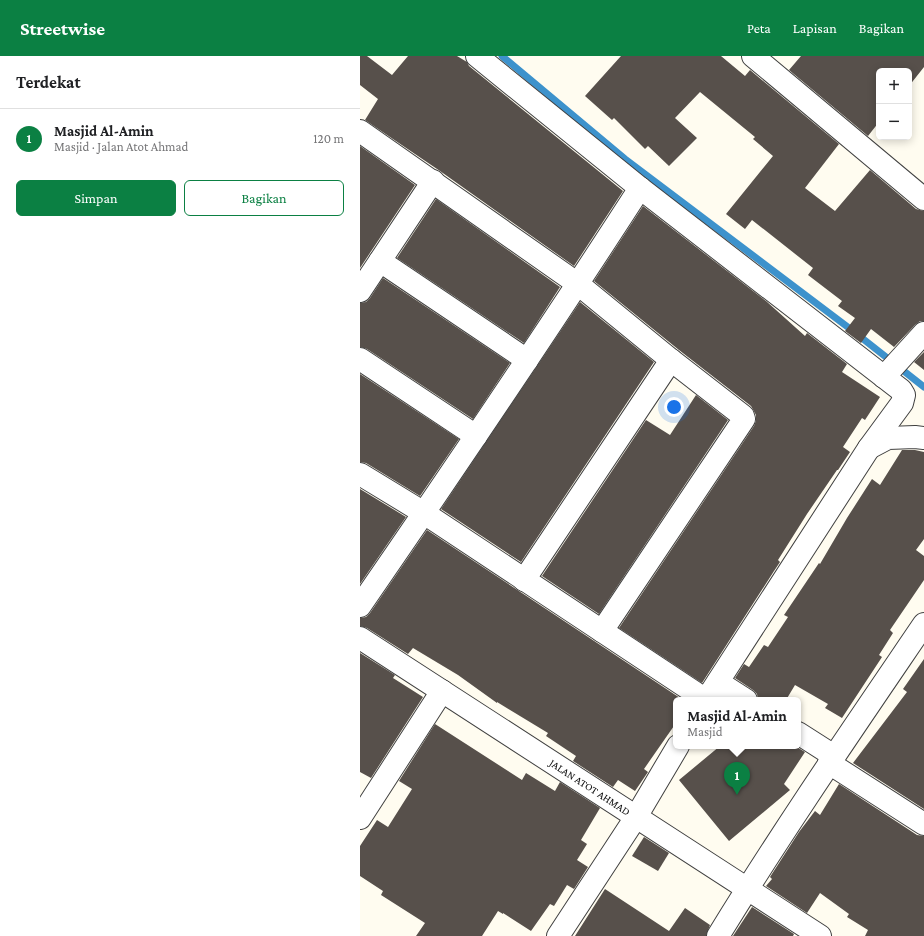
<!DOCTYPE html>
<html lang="id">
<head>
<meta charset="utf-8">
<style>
  body { margin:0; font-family:"Crimson Pro",serif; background:#f2f2f2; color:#202124 }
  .controls { position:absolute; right:12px; top:12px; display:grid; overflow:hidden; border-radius:6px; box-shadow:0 2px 10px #0003 }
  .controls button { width:36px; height:36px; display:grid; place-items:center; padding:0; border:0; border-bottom:1px solid #e0e0e0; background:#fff; color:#202124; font:20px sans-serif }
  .you { position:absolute; left:314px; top:351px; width:14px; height:14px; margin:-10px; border:3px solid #fff; border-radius:50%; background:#1a73e8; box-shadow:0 0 0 6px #1a73e833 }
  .badge { display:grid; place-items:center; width:26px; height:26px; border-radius:50%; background:#0b8043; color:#fff; font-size:13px; font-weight:700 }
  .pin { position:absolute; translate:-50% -33px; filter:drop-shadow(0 1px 2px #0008) }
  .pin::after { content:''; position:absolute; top:21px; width:14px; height:12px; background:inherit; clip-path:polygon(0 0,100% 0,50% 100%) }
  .popup { position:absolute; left:313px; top:641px; width:128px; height:52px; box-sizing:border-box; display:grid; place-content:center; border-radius:6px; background:#fff; filter:drop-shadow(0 1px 3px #0005); font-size:13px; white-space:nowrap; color:#757577 }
  .popup b { font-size:15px; color:#202124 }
  .popup::after { content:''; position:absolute; left:50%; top:100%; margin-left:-8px; border:8px solid transparent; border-top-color:#fff }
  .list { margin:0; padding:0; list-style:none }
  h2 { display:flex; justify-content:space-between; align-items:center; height:52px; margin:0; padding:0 16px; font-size:17px }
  h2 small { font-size:13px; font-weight:400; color:#757577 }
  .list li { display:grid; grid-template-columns:26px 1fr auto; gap:12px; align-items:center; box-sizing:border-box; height:60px; padding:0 16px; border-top:1px solid #e0e0e0 }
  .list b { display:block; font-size:15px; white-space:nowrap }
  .list p { margin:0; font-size:13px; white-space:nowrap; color:#757577 }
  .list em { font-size:13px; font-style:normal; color:#757577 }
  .actions { display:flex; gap:8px; padding:12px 16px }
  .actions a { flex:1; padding:9px 0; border:1px solid #0b8043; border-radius:6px; text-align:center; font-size:14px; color:#0b8043 }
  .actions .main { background:#0b8043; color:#fff }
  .map { position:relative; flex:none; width:564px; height:880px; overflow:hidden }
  header { display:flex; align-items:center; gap:24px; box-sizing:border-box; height:56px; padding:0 20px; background:#0b8043; color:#fff }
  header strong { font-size:19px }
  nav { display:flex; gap:22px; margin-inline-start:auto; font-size:14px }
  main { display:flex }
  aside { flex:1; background:#fff }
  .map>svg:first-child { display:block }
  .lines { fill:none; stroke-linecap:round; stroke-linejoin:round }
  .stream { stroke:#3d92cc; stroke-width:7 }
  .building { fill:#57504b }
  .minor-casing { stroke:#414141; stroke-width:24 }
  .minor { stroke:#fff; stroke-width:22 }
  .labels { text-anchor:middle; stroke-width:4; stroke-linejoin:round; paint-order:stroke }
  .street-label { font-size:11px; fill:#0e0e0e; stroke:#fff }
</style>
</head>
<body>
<header>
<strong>Streetwise</strong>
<nav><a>Peta</a><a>Lapisan</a><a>Bagikan</a></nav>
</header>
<main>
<aside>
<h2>Terdekat<small></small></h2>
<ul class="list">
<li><span class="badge">1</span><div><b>Masjid Al-Amin</b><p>Masjid · Jalan Atot Ahmad</p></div><em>120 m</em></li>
</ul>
<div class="actions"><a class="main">Simpan</a><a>Bagikan</a></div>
</aside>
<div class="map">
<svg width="564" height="880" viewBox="0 0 564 880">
  <rect width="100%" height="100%" fill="#fffcf0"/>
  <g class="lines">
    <!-- stream -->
    <polyline class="stream" points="142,0 265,103 493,275 564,331"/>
  </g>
  <!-- building -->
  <g class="building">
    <polygon points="0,0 7,0 32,19 48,0 97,0 107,6 109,10 263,135 214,210 80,115 5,64 18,43 0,29"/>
    <polygon points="261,0 361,0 385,20 390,14 479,88 445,132 475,155 510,114 556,153 564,155 564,265 560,265 555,269 534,291 511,273 501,287 485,275 495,262 478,250 482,245 448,219 453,212 392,164 385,173 366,158 413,100 393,83 395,81 340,36 315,62 337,82 309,110 288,90 285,93 254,62 252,64 225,40"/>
    <polygon points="441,0 564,0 564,11 549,30 549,15 519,15 519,66 508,80 429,14"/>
    <polygon points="0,90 55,129 0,212"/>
    <polygon points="76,143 200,231 164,287 37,202"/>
    <polygon points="283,150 406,245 445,280 447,277 487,308 482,316 520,341 505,364 502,362 483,391 490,396 478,414 477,414 447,458 418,504 420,506 414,515 342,627 259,572 394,370 396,365 396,359 391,350 319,294 234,225"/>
    <polygon points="23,222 150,307 113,363 7,293 0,291 0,247 6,246 10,242"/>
    <polygon points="220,246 294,306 161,506 81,453"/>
    <polygon points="564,296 564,314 554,306"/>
    <polygon points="0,318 99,383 60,440 6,407 0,406"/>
    <polygon points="336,339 368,364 239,558 182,520 286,364 310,379"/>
    <polygon points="542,394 555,394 564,396 564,483 556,494 564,500 564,524 530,574 533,577 519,599 522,601 482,662 465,652 468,648 435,629 426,644 398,644 397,638 393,634 375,622 384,608 389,611 404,589 408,591 428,561 424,559 459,507 460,508 487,462 512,423 520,429"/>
    <polygon points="0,433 46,461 0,528"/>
    <polygon points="67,474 323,644 316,644 316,667 284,713 288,716 275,735 258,724 253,731 213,705 216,700 186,680 188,677 137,646 137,647 98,619 53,592 48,598 7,572 0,570 0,562 6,561 10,557"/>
    <polygon points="0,597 35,619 33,622 63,641 11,722 0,716"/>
    <polygon points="564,603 564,753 493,707 547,636 543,633"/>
    <polygon points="75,668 162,724 166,717 195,735 200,726 240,752 221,784 227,788 217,804 228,811 214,833 207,829 194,850 190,848 171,875 143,857 143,858 138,855 122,880 56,880 65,867 21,839 23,835 0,820 0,790 17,764 28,771 52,733 39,725"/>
    <polygon points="360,690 435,690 445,696 424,728 430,734 369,785 319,724"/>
    <polygon points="479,728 557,779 564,780 564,880 505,880 508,874 487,861 489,858 460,837 447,857 406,830 412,823 410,821 439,776 455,755 460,759"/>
    <polygon points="284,781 309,797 298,815 272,800"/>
    <polygon points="245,833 309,875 325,852 350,869 346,880 215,880"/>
    <polygon points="392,851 434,878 433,880 373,880"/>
  </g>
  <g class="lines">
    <defs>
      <g id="minor">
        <polyline points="117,0 280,132 541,334 544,339 542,347 509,392 346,644"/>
        <polyline points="393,0 564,143"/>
        <polyline points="0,75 218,228 311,304 383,360 384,363 242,575"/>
        <polyline points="20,205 167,304"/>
        <polyline points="0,235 73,125"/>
        <polyline points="0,303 116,380"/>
        <polyline points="524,321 564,277"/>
        <polyline points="509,392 528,382 555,381 564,382"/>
        <polyline points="0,418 64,457 346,644"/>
        <polyline points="164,524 311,304"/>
        <path d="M0 550C95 412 189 273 280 132"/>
        <polyline points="0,582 460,880"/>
        <polyline points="358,626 386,644"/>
        <polyline points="438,677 474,700"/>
        <polyline points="469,707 564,768"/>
        <polyline points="0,762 82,635"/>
        <polyline points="198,880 276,761 318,690"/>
        <path d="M358 880C423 774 494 671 564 568"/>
      </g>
    </defs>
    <!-- minor casing -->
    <use href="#minor" class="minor-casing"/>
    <!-- minor -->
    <use href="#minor" class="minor"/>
  </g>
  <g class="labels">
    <!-- street labels -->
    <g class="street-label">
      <text transform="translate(230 731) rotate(33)" y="4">JALAN ATOT AHMAD</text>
    </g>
  </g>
</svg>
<div class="controls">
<button>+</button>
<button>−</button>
</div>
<div class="you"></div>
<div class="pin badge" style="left:377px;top:739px">1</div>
<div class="popup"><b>Masjid Al-Amin</b>Masjid</div>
</div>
</main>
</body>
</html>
